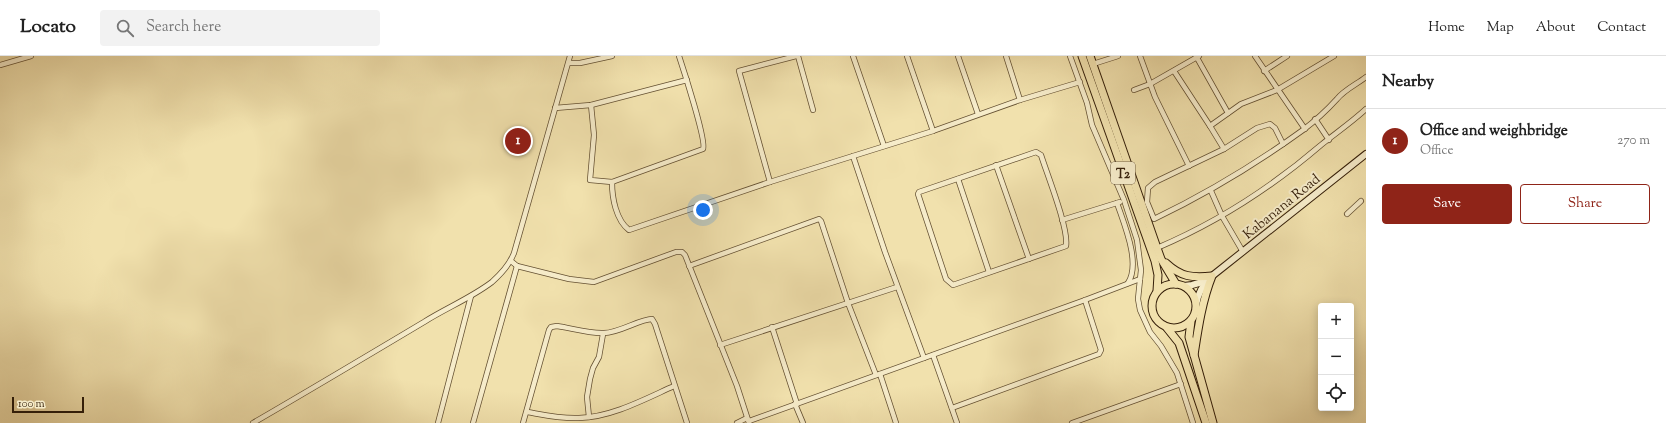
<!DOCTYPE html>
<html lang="en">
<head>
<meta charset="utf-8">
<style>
  body { margin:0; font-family:"Sorts Mill Goudy",serif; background:#f2f2f2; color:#222 }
  .controls { position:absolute; right:12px; bottom:12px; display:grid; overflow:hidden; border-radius:4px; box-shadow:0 2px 10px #0003 }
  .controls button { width:36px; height:36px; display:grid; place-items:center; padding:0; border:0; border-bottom:1px solid #e0e0e0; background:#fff; color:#222; font:20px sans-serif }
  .scale { position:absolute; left:12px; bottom:10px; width:72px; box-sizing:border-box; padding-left:4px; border:2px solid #351f09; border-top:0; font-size:11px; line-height:14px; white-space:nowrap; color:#351f09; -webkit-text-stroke:3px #f6ecca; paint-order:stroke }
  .you { position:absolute; left:703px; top:154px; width:14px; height:14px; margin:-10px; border:3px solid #fff; border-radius:50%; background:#1a73e8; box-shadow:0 0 0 6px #1a73e833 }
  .badge { display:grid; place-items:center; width:26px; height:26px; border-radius:50%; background:#8f2418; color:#fff; font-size:13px; font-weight:700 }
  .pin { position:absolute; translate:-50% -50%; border:2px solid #fff; box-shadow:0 1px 4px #0006 }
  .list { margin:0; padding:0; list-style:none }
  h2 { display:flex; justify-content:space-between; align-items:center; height:52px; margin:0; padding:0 16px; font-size:17px }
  h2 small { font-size:13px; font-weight:400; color:#767676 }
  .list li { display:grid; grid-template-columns:26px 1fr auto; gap:12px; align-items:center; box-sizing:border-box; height:64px; padding:0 16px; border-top:1px solid #e0e0e0 }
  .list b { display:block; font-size:15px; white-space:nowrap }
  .list p { margin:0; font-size:13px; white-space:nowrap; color:#767676 }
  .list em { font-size:13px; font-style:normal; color:#767676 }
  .actions { display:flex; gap:8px; padding:12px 16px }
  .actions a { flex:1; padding:9px 0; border:1px solid #8f2418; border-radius:4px; text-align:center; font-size:14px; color:#8f2418 }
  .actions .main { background:#8f2418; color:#fff }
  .icon { flex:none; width:22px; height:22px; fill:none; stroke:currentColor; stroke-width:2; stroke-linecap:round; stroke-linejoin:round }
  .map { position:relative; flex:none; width:1366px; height:367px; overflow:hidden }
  header { display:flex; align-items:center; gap:24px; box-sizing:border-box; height:56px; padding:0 20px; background:#fff; border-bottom:1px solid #e0e0e0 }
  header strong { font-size:19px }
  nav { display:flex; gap:22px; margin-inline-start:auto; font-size:14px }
  .search { width:280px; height:36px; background:#f2f2f2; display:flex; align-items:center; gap:10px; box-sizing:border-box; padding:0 14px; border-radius:4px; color:#767676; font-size:15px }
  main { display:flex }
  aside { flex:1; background:#fff }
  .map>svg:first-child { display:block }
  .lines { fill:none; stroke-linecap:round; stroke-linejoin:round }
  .street-casing { stroke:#645032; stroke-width:6 }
  .secondary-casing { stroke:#351f09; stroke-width:8 }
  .primary-casing { stroke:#351f09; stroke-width:9 }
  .street { stroke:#f6ecca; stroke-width:4.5 }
  .secondary { stroke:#f6ecca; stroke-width:6 }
  .primary { stroke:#f1e1ad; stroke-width:7 }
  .labels { text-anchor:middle; stroke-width:4; stroke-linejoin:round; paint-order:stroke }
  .shield { fill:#f6ecca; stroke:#6f5c43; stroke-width:1 }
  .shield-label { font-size:13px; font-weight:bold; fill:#351f09 }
  .street-label { font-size:14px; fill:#351f09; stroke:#f6ecca }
</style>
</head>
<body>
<header>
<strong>Locato</strong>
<div class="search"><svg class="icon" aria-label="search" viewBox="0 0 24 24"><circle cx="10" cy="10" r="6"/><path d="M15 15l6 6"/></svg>Search here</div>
<nav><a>Home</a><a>Map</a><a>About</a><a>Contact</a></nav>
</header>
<main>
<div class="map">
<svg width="1366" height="367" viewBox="0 0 1366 367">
  <rect width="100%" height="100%" fill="#f1e1ad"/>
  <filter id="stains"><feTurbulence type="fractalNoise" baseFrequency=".005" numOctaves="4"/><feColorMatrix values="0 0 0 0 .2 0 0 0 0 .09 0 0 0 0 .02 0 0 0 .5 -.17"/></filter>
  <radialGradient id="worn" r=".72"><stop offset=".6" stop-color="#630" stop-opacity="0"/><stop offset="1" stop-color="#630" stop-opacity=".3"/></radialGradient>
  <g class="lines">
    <defs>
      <g id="street">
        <polyline points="798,0 813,54"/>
        <polyline points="853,0 884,90"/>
        <polyline points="907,0 933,75"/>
        <polyline points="958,0 978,58"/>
        <polyline points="1006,0 1020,44"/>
        <polyline points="1070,0 1087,47 1092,69 1124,144 1137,184 1141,214 1138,243 1140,254 1150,276 1161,290 1177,317 1193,367"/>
        <polyline points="1140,0 1155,41 1189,110"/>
        <polyline points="1196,0 1228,57"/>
        <polyline points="1255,0 1305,73"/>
        <polyline points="569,7 580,7 612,0"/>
        <polyline points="1093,8 1118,0"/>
        <polyline points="0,9 31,0"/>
        <polyline points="1174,15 1210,70"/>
        <polyline points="1264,15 1287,0"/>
        <polyline points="1134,34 1150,28 1199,0"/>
        <path d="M591 49 594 79 590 124 612 126 703 93C707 86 683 12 679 0"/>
        <polyline points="555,52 591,49 687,24"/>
        <polyline points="1315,63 1329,84"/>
        <polyline points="1283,88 1275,72 1270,68 1257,72 1224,93 1210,70 1241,48 1277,34 1334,0"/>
        <path d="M1224 93 1155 126 1148 132 1147 146 1154 163C1206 138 1256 108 1303 74 1315 65 1327 54 1337 43 1344 34 1357 28 1366 21"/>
        <path d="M1036 96 1041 99C1047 118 1069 173 1066 190L953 229 946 223 918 138 919 136Z"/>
        <polyline points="853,100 885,196 924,302"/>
        <polyline points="996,109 1029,203"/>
        <polyline points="958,123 989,216"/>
        <path d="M612 126C612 142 616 164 629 174L770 126 933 75 1020 44 1080 26"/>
        <polyline points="770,126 739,15 796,0"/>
        <polyline points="1211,135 1222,160 1243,196"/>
        <path d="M1117 147C1124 168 1141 207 1128 227"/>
        <polyline points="1347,158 1361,145"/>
        <polyline points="1062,164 1120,146"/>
        <path d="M1157 192C1216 167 1272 131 1321 89 1336 77 1352 66 1366 53"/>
        <polyline points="511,205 517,210 569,223 594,226 676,196 682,196 685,199 737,330 749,367"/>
        <polyline points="689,210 819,163 821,165 848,247 876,319"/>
        <polyline points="772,271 797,348"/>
        <polyline points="720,289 897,231"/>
        <polyline points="933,299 957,367"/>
        <polyline points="880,318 896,367"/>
        <polyline points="795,348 803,367"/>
        <polyline points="952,352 1099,298 1101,294 1085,244"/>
        <path d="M527 356C544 359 561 363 579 362 612 361 645 343 674 330"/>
        <polyline points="589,361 587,341 590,323 593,312 599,301 603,278"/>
        <polyline points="749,365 1085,244 1140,223"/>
        <path d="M253 367C310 334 367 300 424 266 446 252 471 242 492 226 501 218 510 208 514 197L570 0"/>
        <polyline points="438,367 471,240"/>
        <polyline points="473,367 517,210"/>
        <path d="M523 367 549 274 551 271 557 270C571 272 590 278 604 277 619 277 640 263 652 263L655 268 687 367"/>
        <polyline points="737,367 747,362"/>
        <polyline points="1072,367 1181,328"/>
      </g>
      <g id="secondary">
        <polyline points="1184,230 1192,229 1206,225"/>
        <path d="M1196 249C1198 237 1203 228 1212 220L1366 98"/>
      </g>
      <g id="primary">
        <polyline points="1082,0 1155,205 1158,219 1157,235"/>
        <polyline points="1090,0 1157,192 1161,203 1176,228"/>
        <path d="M1166 207C1181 221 1192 222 1212 220 1202 245 1198 273 1194 299"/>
        <circle cx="1174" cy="250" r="22"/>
        <polyline points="1191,265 1189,281 1213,367"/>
        <polyline points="1167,272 1179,287 1206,367"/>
      </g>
    </defs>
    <!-- street casing -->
    <use href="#street" class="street-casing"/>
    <!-- secondary casing -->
    <use href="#secondary" class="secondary-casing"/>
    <!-- primary casing -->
    <use href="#primary" class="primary-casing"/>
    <!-- street -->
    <use href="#street" class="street"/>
    <!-- secondary -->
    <use href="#secondary" class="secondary"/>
    <!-- primary -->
    <use href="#primary" class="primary"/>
  </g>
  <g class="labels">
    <!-- shield labels -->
    <rect class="shield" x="1111" y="106" width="24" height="22" rx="3"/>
    <g class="shield-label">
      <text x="1123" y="122">T2</text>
    </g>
    <!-- street labels -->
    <g class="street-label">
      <text transform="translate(1281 150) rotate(-39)" y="5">Kabanana Road</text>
    </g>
  </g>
  <rect width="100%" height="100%" filter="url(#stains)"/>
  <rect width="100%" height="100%" fill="url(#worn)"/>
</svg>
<div class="controls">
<button>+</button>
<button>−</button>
<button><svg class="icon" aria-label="locate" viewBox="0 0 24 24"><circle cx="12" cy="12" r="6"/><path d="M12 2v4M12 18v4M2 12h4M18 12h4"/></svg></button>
</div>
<div class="scale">100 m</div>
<div class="you"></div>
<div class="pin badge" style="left:518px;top:85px">1</div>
</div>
<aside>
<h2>Nearby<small></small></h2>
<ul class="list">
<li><span class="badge">1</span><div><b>Office and weighbridge</b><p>Office</p></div><em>270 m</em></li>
</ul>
<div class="actions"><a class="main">Save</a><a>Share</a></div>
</aside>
</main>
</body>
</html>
